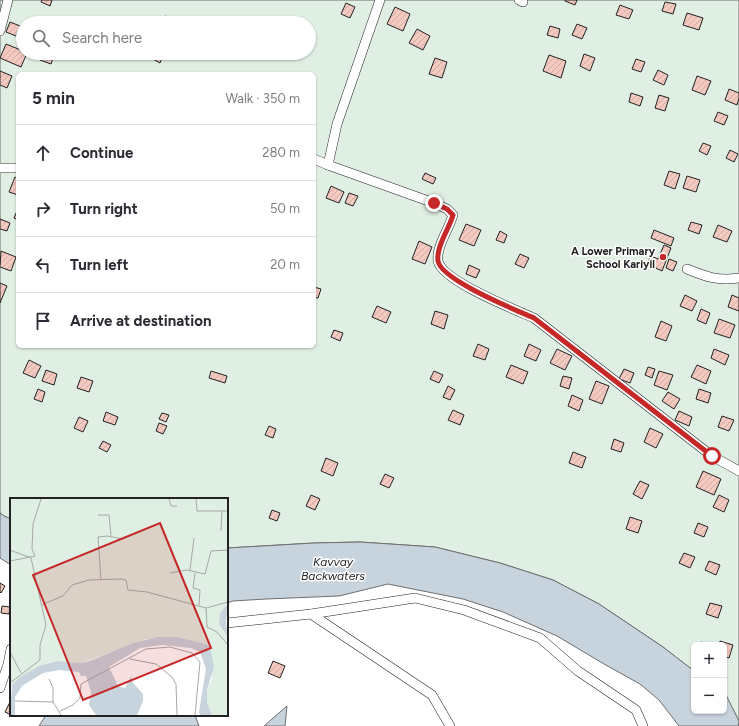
<!DOCTYPE html>
<html lang="en">
<head>
<meta charset="utf-8">
<style>
  body { margin:0; font-family:Figtree,sans-serif; background:#f7f7f7; color:#2b2b33 }
  .controls { position:absolute; right:12px; bottom:12px; display:grid; overflow:hidden; border-radius:6px; box-shadow:0 1px 3px #0004 }
  .controls button { width:36px; height:36px; display:grid; place-items:center; padding:0; border:0; border-bottom:1px solid #e1e1e2; background:#fff; color:#2b2b33; font:20px sans-serif }
  .stop { position:absolute; width:12px; height:12px; margin:-9px; border:3px solid #c62828; border-radius:50%; background:#fff }
  .stop.end { background:#c62828; border-color:#fff; box-shadow:0 1px 4px #0008 }
  .list { margin:0; padding:0; list-style:none }
  h2 { display:flex; justify-content:space-between; align-items:center; height:52px; margin:0; padding:0 16px; font-size:17px }
  h2 small { font-size:13px; font-weight:400; color:#7c7c81 }
  .list li { display:grid; grid-template-columns:26px 1fr auto; gap:12px; align-items:center; box-sizing:border-box; height:56px; padding:0 16px; border-top:1px solid #e1e1e2 }
  .list b { display:block; font-size:15px; white-space:nowrap }
  .list em { font-size:13px; font-style:normal; color:#7c7c81 }
  .icon { flex:none; width:22px; height:22px; fill:none; stroke:currentColor; stroke-width:2; stroke-linecap:round; stroke-linejoin:round }
  .map { position:relative; flex:none; width:739px; height:726px; overflow:hidden }
  .search { position:absolute; background:#fff; box-shadow:0 1px 3px #0004; left:16px; top:16px; width:300px; height:44px; display:flex; align-items:center; gap:10px; box-sizing:border-box; padding:0 14px; border-radius:22px; color:#7c7c81; font-size:15px }
  .panel { position:absolute; background:#fff; box-shadow:0 1px 3px #0004; left:16px; top:72px; width:300px; height:276px; border-radius:6px }
  .map>svg:first-child { display:block }
  .green { fill:#e0efe3; stroke:#6f6f6f; fill-rule:evenodd }
  .water { fill:#c7d3dd; stroke:#6f6f6f }
  .building { fill:url(#building-hatch); stroke:#222 }
  .lines { fill:none; stroke-linecap:round; stroke-linejoin:round }
  .minor-casing { stroke:#222; stroke-width:10 }
  .minor { stroke:#fff; stroke-width:9 }
  .route { stroke:#c62828; stroke-width:5 }
  .poi-dot { fill:#c62828; stroke:#fff; stroke-width:1.5 }
  .labels { text-anchor:middle; stroke-width:3; stroke-linejoin:round; paint-order:stroke }
  .poi-label { font-size:11px; font-weight:bold; fill:#222; stroke:#fff; text-anchor:end }
  .water-label { font-size:12px; font-style:italic; fill:#222; stroke:#fff }
  .inset-road { fill:none; stroke:#a7a7a7; stroke-width:1 }
  .view { fill:#c62828; fill-opacity:0.15; stroke:#c62828; stroke-width:2 }
  .inset-edge { fill:none; stroke:#222; stroke-width:2 }
</style>
</head>
<body>
<div class="map">
<svg width="739" height="726" viewBox="0 0 739 726">
  <defs>
    <pattern id="building-hatch" width="6" height="6" patternUnits="userSpaceOnUse"><rect width="6" height="6" fill="#f3c9c0"/><path d="M-1 1l2-2M0 6l6-6M5 7l2-2" fill="none" stroke="#d0aca5"/></pattern>
  </defs>
  <rect width="100%" height="100%" fill="#fff"/>
  <!-- green -->
  <path class="green" d="M0 0H739V726H738L739 721 726 696 724 694V645H694V671L663 647 599 604 553 580 500 563 435 547 360 542 314 543 227 548V499H11V519L4 516 0 513ZM23 23H309V53H23ZM18 74H314V346H18Z"/>
  <!-- water -->
  <g class="water">
    <polygon points="0,513 4,516 11,519 11,565 0,558"/>
    <polygon points="360,542 435,547 500,563 553,580 599,604 663,647 694,671 694,711 724,711 724,694 726,695 739,721 738,726 679,726 659,700 640,684 604,664 557,636 503,612 463,599 388,584 339,596 266,599 233,601 227,603 227,548 314,543"/>
    <polygon points="287,706 285,726 264,726"/>
    <polygon points="46,715 195,715 199,726 39,726"/>
  </g>
  <!-- building -->
  <g class="building">
    <polygon points="42,0 52,0 50,6 41,2"/>
    <polygon points="565,0 577,0 575,5 565,1"/>
    <polygon points="665,2 676,4 673,14 662,11"/>
    <polygon points="346,3 355,7 350,18 341,14"/>
    <polygon points="620,5 633,10 629,19 616,15"/>
    <polygon points="395,7 410,14 403,31 387,24"/>
    <polygon points="687,13 703,18 699,30 683,25"/>
    <polygon points="165,16 173,19 171,23 162,23"/>
    <polygon points="10,22 20,26 16,36 6,32"/>
    <polygon points="577,24 587,28 582,39 572,35"/>
    <polygon points="550,26 560,29 558,38 547,35"/>
    <polygon points="417,29 430,36 423,50 409,43"/>
    <polygon points="6,44 23,51 23,53 27,53 21,67 0,58"/>
    <polygon points="43,53 55,53 51,64 40,60"/>
    <polygon points="155,53 158,53 163,55 160,63 153,59"/>
    <polygon points="584,54 595,58 590,71 580,66"/>
    <polygon points="549,55 566,61 561,78 543,71"/>
    <polygon points="435,58 447,62 442,78 429,74"/>
    <polygon points="636,59 645,62 641,72 632,69"/>
    <polygon points="658,70 668,75 664,85 653,80"/>
    <polygon points="0,71 12,76 7,88 0,85"/>
    <polygon points="697,76 711,81 705,95 692,90"/>
    <polygon points="729,89 739,93 739,98 737,105 725,100"/>
    <polygon points="631,93 643,97 640,106 629,102"/>
    <polygon points="659,95 669,98 665,111 655,108"/>
    <polygon points="718,112 728,116 724,125 714,121"/>
    <polygon points="703,143 711,146 707,155 699,151"/>
    <polygon points="730,150 738,154 734,162 726,158"/>
    <polygon points="669,171 680,174 675,189 664,185"/>
    <polygon points="425,173 436,178 433,184 422,179"/>
    <polygon points="687,176 700,180 696,192 683,188"/>
    <polygon points="15,177 18,179 18,195 9,192"/>
    <polygon points="331,186 344,192 339,203 326,198"/>
    <polygon points="349,193 358,196 353,206 345,203"/>
    <polygon points="17,211 18,211 18,220 14,218"/>
    <polygon points="0,219 10,223 7,231 0,229"/>
    <polygon points="691,222 702,225 699,234 688,230"/>
    <polygon points="466,224 481,230 474,246 459,240"/>
    <polygon points="718,225 732,231 727,242 713,237"/>
    <polygon points="654,230 674,238 671,246 651,238"/>
    <polygon points="500,231 507,235 504,243 496,240"/>
    <polygon points="419,241 432,247 425,264 412,259"/>
    <polygon points="664,245 671,248 662,271 647,264 651,256 658,259"/>
    <polygon points="1,251 16,257 11,271 0,267"/>
    <polygon points="520,254 529,258 524,268 515,264"/>
    <polygon points="669,259 677,262 673,271 666,268"/>
    <polygon points="469,265 480,270 476,278 466,274"/>
    <polygon points="0,283 7,286 0,303"/>
    <polygon points="314,287 321,289 318,298 314,297"/>
    <polygon points="685,295 697,301 692,311 680,306"/>
    <polygon points="732,295 739,298 739,311 728,307"/>
    <polygon points="377,306 391,312 386,323 372,317"/>
    <polygon points="701,309 710,313 706,324 697,320"/>
    <polygon points="435,311 448,315 444,329 431,324"/>
    <polygon points="719,319 735,325 730,338 714,333"/>
    <polygon points="661,321 672,326 666,341 655,337"/>
    <polygon points="334,330 343,333 340,341 331,337"/>
    <polygon points="478,344 489,349 485,360 473,356"/>
    <polygon points="529,344 541,350 536,361 524,356"/>
    <polygon points="557,349 572,356 565,370 550,363"/>
    <polygon points="714,349 729,355 725,365 711,358"/>
    <polygon points="29,360 41,366 35,378 23,373"/>
    <polygon points="511,365 528,372 523,384 506,377"/>
    <polygon points="697,365 711,371 706,384 691,377"/>
    <polygon points="648,367 655,369 652,378 645,375"/>
    <polygon points="624,369 634,373 630,383 619,379"/>
    <polygon points="46,370 57,374 54,385 42,381"/>
    <polygon points="211,371 227,376 225,383 209,378"/>
    <polygon points="434,371 443,375 439,383 430,379"/>
    <polygon points="659,371 673,375 667,390 654,385"/>
    <polygon points="563,376 572,378 569,389 560,386"/>
    <polygon points="81,377 93,381 89,392 77,388"/>
    <polygon points="596,381 609,386 602,404 589,399"/>
    <polygon points="448,386 455,390 450,400 443,397"/>
    <polygon points="38,389 45,392 42,402 34,399"/>
    <polygon points="699,389 711,393 708,403 696,399"/>
    <polygon points="668,392 680,399 674,409 662,401"/>
    <polygon points="572,395 583,400 579,411 568,406"/>
    <polygon points="453,410 464,415 460,425 448,420"/>
    <polygon points="679,411 692,417 689,426 675,420"/>
    <polygon points="106,412 118,417 115,425 103,421"/>
    <polygon points="162,413 169,415 166,422 159,419"/>
    <polygon points="722,416 734,420 729,431 718,427"/>
    <polygon points="79,417 88,421 83,432 74,428"/>
    <polygon points="159,423 167,426 163,434 156,431"/>
    <polygon points="269,426 276,429 273,438 265,435"/>
    <polygon points="650,428 663,434 656,448 644,442"/>
    <polygon points="614,439 624,443 621,452 611,449"/>
    <polygon points="103,441 111,445 107,452 99,448"/>
    <polygon points="573,452 586,457 582,468 569,463"/>
    <polygon points="326,458 338,463 333,476 321,471"/>
    <polygon points="703,471 721,479 714,495 696,487"/>
    <polygon points="385,474 394,478 389,488 380,484"/>
    <polygon points="640,481 649,485 642,499 633,494"/>
    <polygon points="311,495 320,499 315,510 306,506"/>
    <polygon points="719,495 729,500 724,512 713,507"/>
    <polygon points="272,510 280,513 277,521 269,518"/>
    <polygon points="630,517 642,521 638,533 626,529"/>
    <polygon points="698,523 708,527 704,537 694,533"/>
    <polygon points="684,553 695,557 690,568 679,563"/>
    <polygon points="709,561 720,565 716,575 705,570"/>
    <polygon points="0,583 5,586 1,593 0,592"/>
    <polygon points="710,603 722,606 718,618 706,614"/>
    <polygon points="2,606 10,607 9,614 1,613"/>
    <polygon points="720,641 733,645 729,658 724,656 724,645 719,645"/>
    <polygon points="701,642 709,645 699,645"/>
    <polygon points="273,661 285,666 280,678 268,673"/>
    <polygon points="11,700 11,715 5,712"/>
  </g>
  <g class="lines">
    <defs>
      <g id="minor">
        <polyline points="519,0 523,2"/>
        <polyline points="0,31 8,0"/>
        <path d="M314 159 328 165 434 203 447 209 453 215C449 229 436 247 438 261 442 281 516 310 534 318L712 456 739 471"/>
        <polyline points="328,165 337,124 380,0"/>
        <polyline points="0,168 18,168"/>
        <path d="M687 269C707 277 717 281 739 278"/>
        <polyline points="311,614 432,695 450,726"/>
        <polyline points="227,623 311,614 415,598 464,610 540,638 578,671 636,710 643,726"/>
        <polyline points="0,688 8,664 11,649"/>
      </g>
    </defs>
    <!-- minor casing -->
    <use href="#minor" class="minor-casing"/>
    <!-- minor -->
    <use href="#minor" class="minor"/>
  </g>
  <g class="lines">
    <!-- route -->
    <path class="route" d="M434 203 447 209 453 215C449 229 436 247 438 261 441 280 516 310 534 318L712 456"/>
  </g>
  <!-- markers -->
  <circle class="poi-dot" cx="663" cy="257" r="4"/>
  <g class="labels">
    <!-- poi labels -->
    <g class="poi-label">
      <text x="655" y="255">A Lower Primary<tspan x="655" dy="13">School Kariyil</tspan></text>
    </g>
    <!-- water labels -->
    <g class="water-label">
      <text x="333" y="566">Kavvay<tspan x="333" dy="14">Backwaters</tspan></text>
    </g>
  </g>
  <!-- overview -->
  <g transform="translate(10 498)">
    <rect width="218" height="218" fill="#fff"/>
    <path d="M0 1H218V106L210 115 218 139V217H202L197 205V192L202 181 200 149 196 146 168 139 136 141 71 165 47 163 38 165 24 171 2 187 0 193Z" fill="#e0efe3"/>
    <path d="M218 106 216 124 218 139 209 126 210 115ZM148 139H168L196 146 200 149 204 169 197 192V205L202 217H190L189 214 196 171 190 154 181 150 152 147 130 150 99 169 108 188 115 190 121 178 123 185 133 196V203L127 217H86L79 207 81 194 76 178H71L69 174 49 172 33 175 12 188 5 199V217H0L2 187 10 179 29 168 47 163 71 165 80 163 123 145Z" fill="#c7d3dd"/>
    <path class="inset-road" d="M159 1 161 8H167M186 1 187 13H218M88 17H99L101 38M211 33 212 13M0 52 21 60M0 63 25 58 22 51 23 26 31 1M180 72 184 40M160 75 177 72 195 76 201 53 218 52M185 75 183 90 190 92 189 107M91 82 88 39 97 38 113 41M0 101V137M31 107 53 98 62 87 79 82 112 81 116 82 118 92 137 94 196 110 218 104M196 110 197 129 207 134 218 147M0 154 11 175M120 161 146 166 162 179 166 186 167 217M39 181 43 190V204M0 185 30 162V147L36 127 21 60M5 203 43 204 51 217M50 213 63 207 70 200 71 186 136 151 160 149 182 155 190 164 185 217"/>
    <path class="view" d="M150 25 201 150 73 202 23 77Z"/>
    <rect width="218" height="218" class="inset-edge"/>
  </g>
</svg>
<div class="controls">
<button>+</button>
<button>−</button>
</div>
<div class="stop" style="left:712px;top:456px"></div>
<div class="stop end" style="left:434px;top:203px"></div>
<div class="search"><svg class="icon" aria-label="search" viewBox="0 0 24 24"><circle cx="10" cy="10" r="6"/><path d="M15 15l6 6"/></svg>Search here</div>
<section class="panel">
<h2>5 min<small>Walk · 350 m</small></h2>
<ul class="list">
<li><svg class="icon" aria-label="ahead" viewBox="0 0 24 24"><path d="M12 20V5M6 11l6-6 6 6"/></svg><div><b>Continue</b></div><em>280 m</em></li>
<li><svg class="icon" aria-label="right" viewBox="0 0 24 24"><path d="M7 20v-9h11M14 6l5 5-5 5"/></svg><div><b>Turn right</b></div><em>50 m</em></li>
<li><svg class="icon" aria-label="left" viewBox="0 0 24 24"><path d="M17 20v-9H6M10 6l-5 5 5 5"/></svg><div><b>Turn left</b></div><em>20 m</em></li>
<li><svg class="icon" aria-label="arrive" viewBox="0 0 24 24"><path d="M6 21V4h12l-3 4 3 4H6"/></svg><div><b>Arrive at destination</b></div></li>
</ul>
</section>
</div>
</body>
</html>
